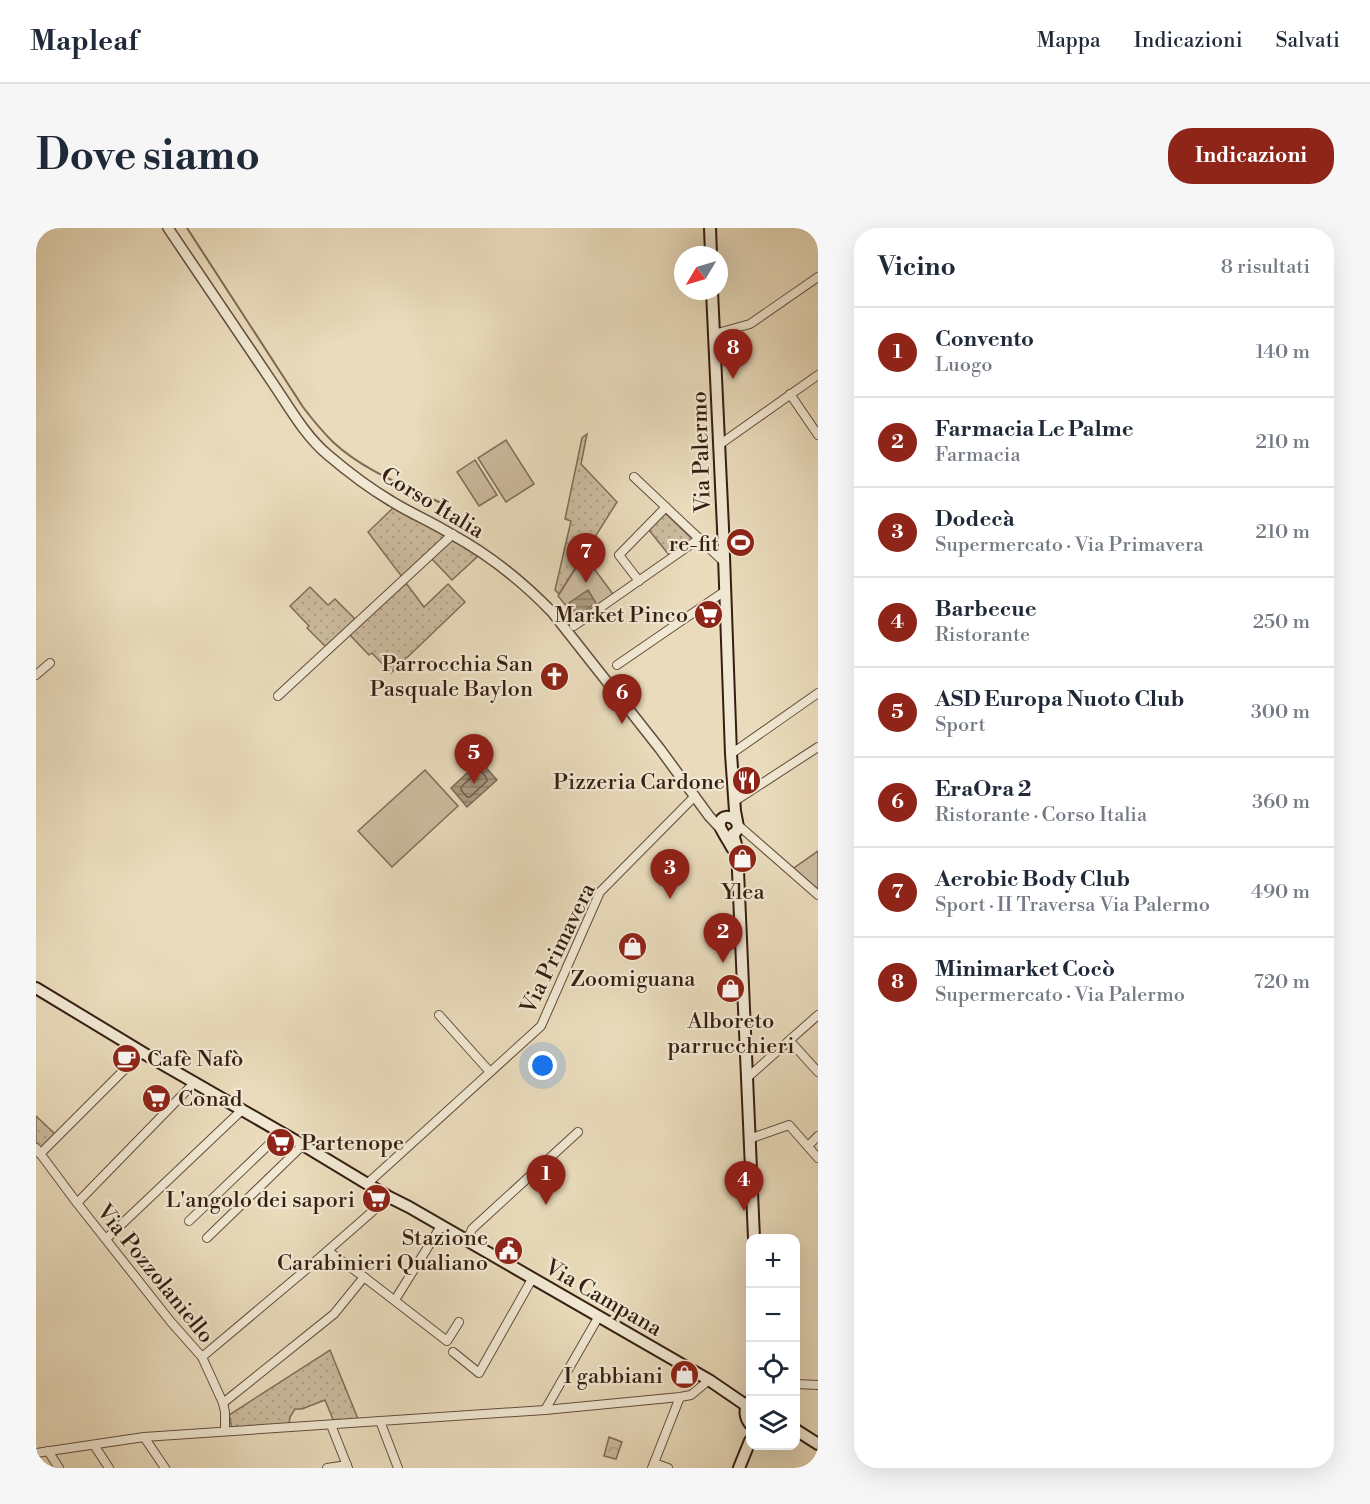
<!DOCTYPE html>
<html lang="it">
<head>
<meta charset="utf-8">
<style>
  body { margin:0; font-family:"Libre Bodoni",serif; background:#f6f6f7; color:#1f2937 }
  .controls { position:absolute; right:18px; bottom:18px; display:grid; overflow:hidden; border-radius:12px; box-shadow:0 6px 24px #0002 }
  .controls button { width:54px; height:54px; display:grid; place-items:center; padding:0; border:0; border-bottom:2px solid #e0e1e3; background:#fff; color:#1f2937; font:30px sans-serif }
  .compass { position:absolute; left:638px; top:18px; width:54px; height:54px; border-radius:50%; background:#fff; box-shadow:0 6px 24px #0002; rotate:232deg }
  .you { position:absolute; left:507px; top:838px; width:21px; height:21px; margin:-15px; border:4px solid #fff; border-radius:50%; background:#1a73e8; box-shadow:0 0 0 9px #1a73e833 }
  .badge { display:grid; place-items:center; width:39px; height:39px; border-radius:50%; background:#8f2418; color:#fff; font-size:20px; font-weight:700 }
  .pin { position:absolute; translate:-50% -50px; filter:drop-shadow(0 2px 3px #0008) }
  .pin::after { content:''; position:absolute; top:32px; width:21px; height:18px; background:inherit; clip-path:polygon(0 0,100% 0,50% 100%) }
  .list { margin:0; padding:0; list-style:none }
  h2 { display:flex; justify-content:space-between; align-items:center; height:78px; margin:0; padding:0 24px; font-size:26px }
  h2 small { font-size:20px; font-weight:400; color:#747a83 }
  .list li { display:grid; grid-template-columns:39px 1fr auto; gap:18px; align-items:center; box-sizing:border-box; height:90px; padding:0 24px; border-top:2px solid #e0e1e3 }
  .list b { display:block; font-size:22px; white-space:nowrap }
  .list p { margin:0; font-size:20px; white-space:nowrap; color:#747a83 }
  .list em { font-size:20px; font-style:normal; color:#747a83 }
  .icon { flex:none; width:33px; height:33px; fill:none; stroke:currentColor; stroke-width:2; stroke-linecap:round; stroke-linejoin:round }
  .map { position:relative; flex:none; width:782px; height:1240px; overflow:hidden; border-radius:24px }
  header { display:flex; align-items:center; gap:36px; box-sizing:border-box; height:84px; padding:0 30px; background:#fff; border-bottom:2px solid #e0e1e3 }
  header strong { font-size:28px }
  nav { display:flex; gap:33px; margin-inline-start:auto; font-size:21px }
  .intro { display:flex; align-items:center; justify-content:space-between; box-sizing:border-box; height:144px; padding:0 36px }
  h1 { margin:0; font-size:42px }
  .button { padding:15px 27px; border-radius:24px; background:#8f2418; color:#fff; font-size:21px; font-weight:700 }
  main { display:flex; gap:36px; padding:0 36px }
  aside { flex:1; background:#fff; border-radius:24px; box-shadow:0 6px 24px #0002 }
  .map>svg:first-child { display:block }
  .grass { fill:url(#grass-dots); stroke:#806c58; stroke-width:1.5 }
  .forest { fill:url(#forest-crowns); stroke:#806c58; stroke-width:1.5 }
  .garden { fill:#cbbb9e; stroke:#806c58; stroke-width:1.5 }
  .water { fill:url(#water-rules); stroke:#7d6954; stroke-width:1.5 }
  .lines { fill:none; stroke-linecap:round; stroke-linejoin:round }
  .shore { stroke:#715c49; stroke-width:1.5 }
  .stream { stroke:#7d6954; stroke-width:2 }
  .minor-casing { stroke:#634d3c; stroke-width:10 }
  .tertiary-casing { stroke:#634d3c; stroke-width:12 }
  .secondary-casing { stroke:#361e11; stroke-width:14 }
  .minor { stroke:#f1e8d3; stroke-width:8 }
  .tertiary { stroke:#f1e8d3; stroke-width:9 }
  .secondary { stroke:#f1e8d3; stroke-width:10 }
  .labels { text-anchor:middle; stroke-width:4.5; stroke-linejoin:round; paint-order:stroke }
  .street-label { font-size:22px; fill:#361e11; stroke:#f1e8d3 }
  .poi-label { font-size:22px; fill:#361e11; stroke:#f1e8d3; text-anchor:end }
</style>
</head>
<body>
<header>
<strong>Mapleaf</strong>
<nav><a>Mappa</a><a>Indicazioni</a><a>Salvati</a></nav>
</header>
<div class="intro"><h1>Dove siamo</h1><a class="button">Indicazioni</a></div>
<main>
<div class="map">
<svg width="782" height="1240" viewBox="0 0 782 1240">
  <defs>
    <pattern id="grass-dots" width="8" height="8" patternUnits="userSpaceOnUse" patternTransform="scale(1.5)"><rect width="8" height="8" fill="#cbbb9e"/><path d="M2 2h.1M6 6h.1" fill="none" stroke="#afa087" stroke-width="1.8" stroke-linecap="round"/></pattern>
    <pattern id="forest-crowns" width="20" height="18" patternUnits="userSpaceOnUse" patternTransform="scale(1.5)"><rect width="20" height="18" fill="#cbbb9e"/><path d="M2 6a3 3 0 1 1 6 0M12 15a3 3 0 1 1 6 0" fill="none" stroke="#afa087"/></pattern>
    <pattern id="water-rules" width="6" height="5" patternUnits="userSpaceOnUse" patternTransform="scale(1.5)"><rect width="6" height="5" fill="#ac9b81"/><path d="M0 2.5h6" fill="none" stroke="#8d7e68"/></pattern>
  </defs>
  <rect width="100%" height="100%" fill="#e9dbbb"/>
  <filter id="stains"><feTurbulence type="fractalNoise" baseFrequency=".00333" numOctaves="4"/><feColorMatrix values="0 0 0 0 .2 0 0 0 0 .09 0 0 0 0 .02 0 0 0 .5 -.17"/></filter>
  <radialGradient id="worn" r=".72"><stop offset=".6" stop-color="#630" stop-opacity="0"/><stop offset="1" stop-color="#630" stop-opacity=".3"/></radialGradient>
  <!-- grass -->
  <g class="grass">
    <polygon points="551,206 545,236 581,274 523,366 519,362 535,293 529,291 546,210"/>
    <polygon points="357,280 360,281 409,308 366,349 332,304"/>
    <polygon points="629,285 656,311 633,327 613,302"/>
    <polygon points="416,311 442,328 416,352 395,330"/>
    <polygon points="370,355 388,379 412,356 429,374 355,445 336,425 333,427 313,406"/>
    <polygon points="274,359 292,377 299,371 319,391 290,419 271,400 273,398 254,378"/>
    <polygon points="0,888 19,906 4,920 0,914"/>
    <polygon points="294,1122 322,1191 298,1194 289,1172 266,1181 259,1181 254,1189 253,1197 196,1200 193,1187"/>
  </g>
  <!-- forest -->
  <polygon class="forest" points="573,1209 586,1214 580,1231 568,1228"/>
  <!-- garden -->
  <g class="garden">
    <polygon points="470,212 498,256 470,274 442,230"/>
    <polygon points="439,232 461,267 443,278 421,244"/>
    <polygon points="548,327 577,366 541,391 522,368"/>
    <polygon points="389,542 422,578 356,639 322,603"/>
    <polygon points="782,623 782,661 755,642"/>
  </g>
  <!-- water -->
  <g class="water">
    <polygon points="552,362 560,375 541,388 533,375"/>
    <polygon points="444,533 461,552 431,579 415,560"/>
  </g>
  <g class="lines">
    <!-- shore -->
    <path class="shore" d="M442 543C446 543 451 549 451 553L434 569H431L425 562V559Z"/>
    <!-- stream -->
    <path class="stream" d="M151 0 267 179C276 191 286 203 297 214 328 243 370 258 407 276"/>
    <defs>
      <g id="minor">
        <polyline points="678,106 714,96 782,49"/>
        <polyline points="754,166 782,207"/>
        <polyline points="683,217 782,147"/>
        <polyline points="598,249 688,334"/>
        <polyline points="603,353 583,327 630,279"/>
        <polyline points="538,398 664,310"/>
        <polyline points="581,437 689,363"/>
        <polyline points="0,447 14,435"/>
        <polyline points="242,468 417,306"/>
        <polyline points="695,526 782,465"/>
        <polyline points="699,573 782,519"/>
        <polyline points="702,597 782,667"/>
        <polyline points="403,787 454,844"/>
        <polyline points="754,813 782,844"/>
        <polyline points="711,850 782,787"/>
        <polyline points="713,911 753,897 782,930"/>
        <polyline points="772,918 782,908"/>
        <polyline points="0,920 41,975 135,1094 166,1129 187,1175 189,1184 189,1203"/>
        <polyline points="4,926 101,829 107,825"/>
        <polyline points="332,955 505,798 564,664 659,568"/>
        <polyline points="41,975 159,854"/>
        <polyline points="153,993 245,905"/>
        <polyline points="171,1010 267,917"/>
        <polyline points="70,1011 206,882"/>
        <polyline points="431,1012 436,1001 542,904"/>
        <polyline points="292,1023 328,1049"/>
        <polyline points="359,1072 405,998"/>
        <polyline points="417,1124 443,1145 496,1051"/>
        <polyline points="166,1129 266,1045 353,969"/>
        <polyline points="760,1156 782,1157"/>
        <polyline points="187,1175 298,1086 328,1049 411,1113 423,1094"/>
        <polyline points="509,1182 563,1088"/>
        <polyline points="344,1193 362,1240"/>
        <polyline points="295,1197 312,1240"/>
        <polyline points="108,1209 129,1240"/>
        <polyline points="58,1217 73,1240"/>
        <polyline points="12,1223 23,1240"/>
        <polyline points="0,1225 108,1209 509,1182 644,1169 655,1167 673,1152"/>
        <polyline points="618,1235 632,1240"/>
        <polyline points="291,1240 311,1237"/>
        <polyline points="616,1240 644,1169"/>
      </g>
      <path id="tertiary" d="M132 0C166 51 200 101 234 151 252 177 268 207 292 227 312 244 333 260 355 273 374 285 396 294 415 306 452 326 487 354 516 384L624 521 673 588 685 601"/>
      <g id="secondary">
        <polyline points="674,0 675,27"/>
        <polyline points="676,63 687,300 695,526 699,583 702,599 700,604 697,606"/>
        <polyline points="697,606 701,620 718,1010"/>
        <path d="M696 620C694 615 684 601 684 598 683 586 696 587 701 594"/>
        <polyline points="0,760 114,829 267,917 353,969 373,979 673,1152 711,1178"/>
        <path d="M714 1173C708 1180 708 1188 714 1196"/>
        <polyline points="760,1202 782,1216"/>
        <polyline points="703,1240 714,1213"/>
      </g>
    </defs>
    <!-- minor casing -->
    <use href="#minor" class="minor-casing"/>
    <!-- tertiary casing -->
    <use href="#tertiary" class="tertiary-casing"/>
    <!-- secondary casing -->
    <use href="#secondary" class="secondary-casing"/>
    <!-- minor -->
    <use href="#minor" class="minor"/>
    <!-- tertiary -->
    <use href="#tertiary" class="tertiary"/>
    <!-- secondary -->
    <use href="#secondary" class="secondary"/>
  </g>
  <!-- icons -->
  <defs>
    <symbol id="stadium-disc" viewBox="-11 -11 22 22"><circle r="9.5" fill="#8f2418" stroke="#f1e8d3"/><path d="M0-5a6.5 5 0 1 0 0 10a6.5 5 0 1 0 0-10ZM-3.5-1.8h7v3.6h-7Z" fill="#fff"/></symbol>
    <symbol id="supermarket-disc" viewBox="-11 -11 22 22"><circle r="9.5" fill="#8f2418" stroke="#f1e8d3"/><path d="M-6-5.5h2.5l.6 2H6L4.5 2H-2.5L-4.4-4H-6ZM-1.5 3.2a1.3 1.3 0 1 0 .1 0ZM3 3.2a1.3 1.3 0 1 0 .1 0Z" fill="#fff"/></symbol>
    <symbol id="church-disc" viewBox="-11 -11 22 22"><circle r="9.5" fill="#8f2418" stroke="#f1e8d3"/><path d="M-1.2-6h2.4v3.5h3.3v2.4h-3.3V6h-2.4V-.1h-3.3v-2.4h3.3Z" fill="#fff"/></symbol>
    <symbol id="restaurant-disc" viewBox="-11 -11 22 22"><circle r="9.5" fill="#8f2418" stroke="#f1e8d3"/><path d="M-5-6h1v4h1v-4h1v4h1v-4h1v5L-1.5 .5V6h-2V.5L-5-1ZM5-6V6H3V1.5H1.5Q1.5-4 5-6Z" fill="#fff"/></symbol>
    <symbol id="shop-disc" viewBox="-11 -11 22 22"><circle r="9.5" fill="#8f2418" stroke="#f1e8d3"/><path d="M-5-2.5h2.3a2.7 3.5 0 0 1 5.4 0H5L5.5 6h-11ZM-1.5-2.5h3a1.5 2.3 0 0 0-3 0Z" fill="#fff"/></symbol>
    <symbol id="cafe-disc" viewBox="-11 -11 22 22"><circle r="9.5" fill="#8f2418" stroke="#f1e8d3"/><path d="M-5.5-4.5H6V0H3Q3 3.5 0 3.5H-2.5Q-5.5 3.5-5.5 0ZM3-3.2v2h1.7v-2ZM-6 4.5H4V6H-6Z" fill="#fff"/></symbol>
    <symbol id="civic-disc" viewBox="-11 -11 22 22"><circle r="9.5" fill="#8f2418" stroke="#f1e8d3"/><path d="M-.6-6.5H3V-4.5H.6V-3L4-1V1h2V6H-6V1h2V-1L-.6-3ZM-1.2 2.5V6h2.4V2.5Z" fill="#fff"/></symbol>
  </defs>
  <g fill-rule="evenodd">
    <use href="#stadium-disc" x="688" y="298" width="33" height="33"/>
    <use href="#supermarket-disc" x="656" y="370" width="33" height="33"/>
    <use href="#church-disc" x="502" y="432" width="33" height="33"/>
    <use href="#restaurant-disc" x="694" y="536" width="33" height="33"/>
    <use href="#shop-disc" x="690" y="614" width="33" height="33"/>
    <use href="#shop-disc" x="580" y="702" width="33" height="33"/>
    <use href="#shop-disc" x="678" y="744" width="33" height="33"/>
    <use href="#cafe-disc" x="74" y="814" width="33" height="33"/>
    <use href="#supermarket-disc" x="104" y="854" width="33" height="33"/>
    <use href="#supermarket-disc" x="228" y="898" width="33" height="33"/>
    <use href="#supermarket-disc" x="324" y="954" width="33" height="33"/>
    <use href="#civic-disc" x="456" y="1006" width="33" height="33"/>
    <use href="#shop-disc" x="632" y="1130" width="33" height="33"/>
  </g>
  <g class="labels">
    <!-- street labels -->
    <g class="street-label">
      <text transform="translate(664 224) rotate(-92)" y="8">Via Palermo</text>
      <text transform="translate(397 274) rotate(31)" y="8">Corso Italia</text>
      <text transform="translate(521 720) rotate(-64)" y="8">Via Primavera</text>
      <text transform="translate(120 1045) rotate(51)" y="8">Via Pozzolaniello</text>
      <text transform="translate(568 1069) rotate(30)" y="8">Via Campana</text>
    </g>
    <!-- poi labels -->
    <g class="poi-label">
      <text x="683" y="323">re-fit</text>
      <text x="652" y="394">Market Pinco</text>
      <text x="497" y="443">Parrocchia San<tspan x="497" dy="25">Pasquale Baylon</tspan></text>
      <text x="689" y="561">Pizzeria Cardone</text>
      <text x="707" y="671" text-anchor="middle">Ylea</text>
      <text x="597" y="758" text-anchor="middle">Zoomiguana</text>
      <text x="695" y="800" text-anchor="middle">Alboreto<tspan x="695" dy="25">parrucchieri</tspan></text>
      <text x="111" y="838" text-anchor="start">Cafè Nafò</text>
      <text x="142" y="878" text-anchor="start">Conad</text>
      <text x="265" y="922" text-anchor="start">Partenope</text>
      <text x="319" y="979">L'angolo dei sapori</text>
      <text x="452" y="1017">Stazione<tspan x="452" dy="25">Carabinieri Qualiano</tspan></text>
      <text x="627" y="1155">I gabbiani</text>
    </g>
  </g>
  <rect width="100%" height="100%" filter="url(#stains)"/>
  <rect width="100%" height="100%" fill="url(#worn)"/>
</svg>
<div class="controls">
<button>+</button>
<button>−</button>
<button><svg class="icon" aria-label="locate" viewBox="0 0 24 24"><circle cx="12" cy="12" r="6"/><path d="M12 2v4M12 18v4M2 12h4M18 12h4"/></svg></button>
<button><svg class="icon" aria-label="layers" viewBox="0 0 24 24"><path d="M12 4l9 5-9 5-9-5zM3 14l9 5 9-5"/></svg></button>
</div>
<svg class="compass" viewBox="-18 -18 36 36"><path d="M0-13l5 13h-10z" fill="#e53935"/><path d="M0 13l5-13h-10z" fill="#747a83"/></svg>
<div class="you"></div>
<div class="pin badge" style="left:510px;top:977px">1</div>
<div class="pin badge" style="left:687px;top:735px">2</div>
<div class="pin badge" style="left:634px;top:671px">3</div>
<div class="pin badge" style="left:708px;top:983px">4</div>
<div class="pin badge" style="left:438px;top:556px">5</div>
<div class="pin badge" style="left:586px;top:496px">6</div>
<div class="pin badge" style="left:550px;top:355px">7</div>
<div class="pin badge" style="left:697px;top:151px">8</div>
</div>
<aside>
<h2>Vicino<small>8 risultati</small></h2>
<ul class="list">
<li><span class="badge">1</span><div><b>Convento</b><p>Luogo</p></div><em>140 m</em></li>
<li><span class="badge">2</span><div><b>Farmacia Le Palme</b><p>Farmacia</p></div><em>210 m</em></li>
<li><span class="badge">3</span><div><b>Dodecà</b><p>Supermercato · Via Primavera</p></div><em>210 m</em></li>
<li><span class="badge">4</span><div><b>Barbecue</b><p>Ristorante</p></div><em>250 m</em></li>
<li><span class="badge">5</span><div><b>ASD Europa Nuoto Club</b><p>Sport</p></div><em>300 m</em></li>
<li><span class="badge">6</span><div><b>EraOra 2</b><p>Ristorante · Corso Italia</p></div><em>360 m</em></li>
<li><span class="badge">7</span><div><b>Aerobic Body Club</b><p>Sport · II Traversa Via Palermo</p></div><em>490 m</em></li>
<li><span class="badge">8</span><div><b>Minimarket Cocò</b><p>Supermercato · Via Palermo</p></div><em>720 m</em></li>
</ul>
</aside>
</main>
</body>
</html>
